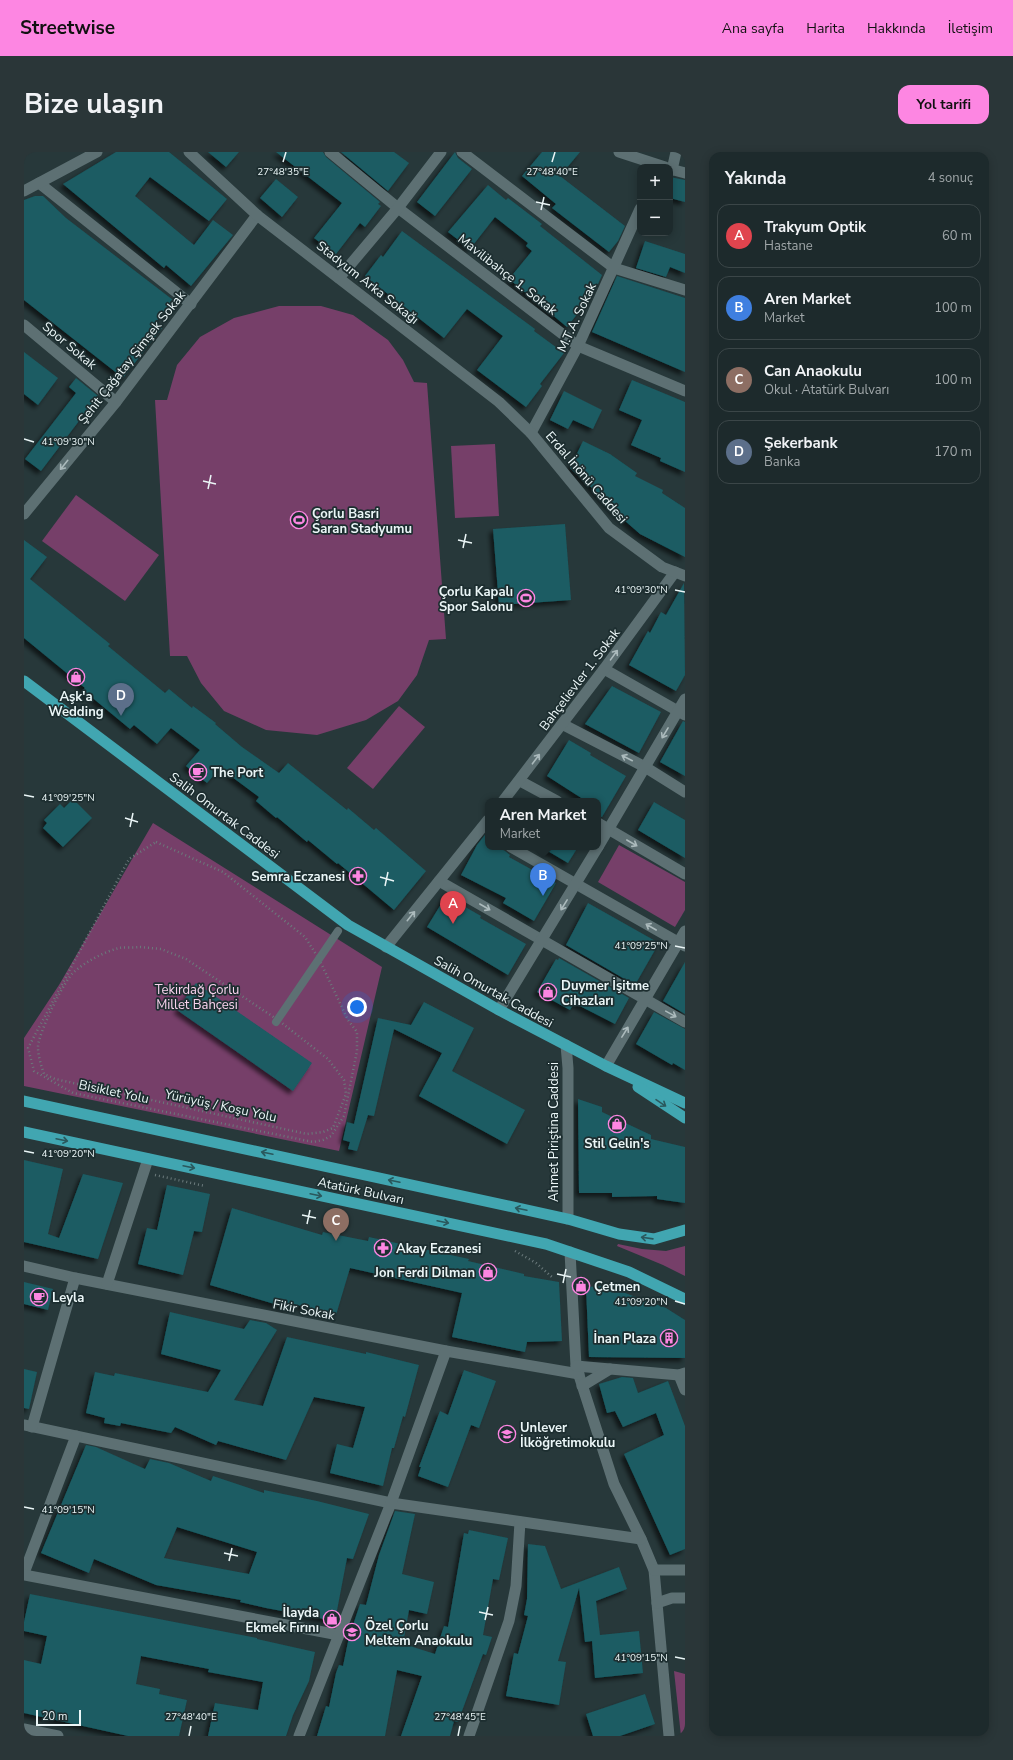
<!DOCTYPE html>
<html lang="tr">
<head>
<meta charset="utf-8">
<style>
  body { margin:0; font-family:"Nunito Sans",sans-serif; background:#2a3638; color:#f1f3f6 }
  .controls { position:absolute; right:12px; top:12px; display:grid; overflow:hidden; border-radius:8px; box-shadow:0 2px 10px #0003 }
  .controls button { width:36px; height:36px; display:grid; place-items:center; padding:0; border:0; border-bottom:1px solid #3b4648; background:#1d2a2c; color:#f1f3f6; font:20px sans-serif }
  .scale { position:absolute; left:12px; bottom:10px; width:45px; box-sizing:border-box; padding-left:4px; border:2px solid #ebf6f7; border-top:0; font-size:11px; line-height:14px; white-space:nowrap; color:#ebf6f7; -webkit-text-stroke:3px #1d2e30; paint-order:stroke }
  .you { position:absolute; left:333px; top:855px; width:14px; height:14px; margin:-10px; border:3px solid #fff; border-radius:50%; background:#1a73e8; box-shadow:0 0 0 6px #1a73e833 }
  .badge { display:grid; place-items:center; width:26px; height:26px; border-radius:50%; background:#fd86e2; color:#fff; font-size:13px; font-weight:700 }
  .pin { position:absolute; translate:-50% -33px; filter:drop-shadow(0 1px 2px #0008) }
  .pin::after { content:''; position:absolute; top:21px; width:14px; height:12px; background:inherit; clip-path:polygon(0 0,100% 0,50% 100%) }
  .popup { position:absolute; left:461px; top:646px; width:116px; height:52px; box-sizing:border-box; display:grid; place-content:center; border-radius:8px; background:#1d2a2c; filter:drop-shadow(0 1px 3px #0005); font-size:13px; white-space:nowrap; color:#a0a7a9 }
  .popup b { font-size:15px; color:#f1f3f6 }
  .popup::after { content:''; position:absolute; left:50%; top:100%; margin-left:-8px; border:8px solid transparent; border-top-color:#1d2a2c }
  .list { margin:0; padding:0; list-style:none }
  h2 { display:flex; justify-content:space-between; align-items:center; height:52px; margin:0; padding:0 16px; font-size:17px }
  h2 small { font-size:13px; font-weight:400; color:#a0a7a9 }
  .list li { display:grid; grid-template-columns:26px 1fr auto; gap:12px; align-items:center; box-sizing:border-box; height:64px; margin:0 8px 8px; padding:0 8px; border:1px solid #3b4648; border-radius:12px }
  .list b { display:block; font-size:15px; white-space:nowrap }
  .list p { margin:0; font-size:13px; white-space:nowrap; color:#a0a7a9 }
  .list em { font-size:13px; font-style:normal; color:#a0a7a9 }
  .map { position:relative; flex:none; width:661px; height:1584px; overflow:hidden; border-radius:12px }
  header { display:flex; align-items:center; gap:24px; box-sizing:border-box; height:56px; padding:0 20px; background:#fd86e2; color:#111 }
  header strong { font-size:19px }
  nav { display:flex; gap:22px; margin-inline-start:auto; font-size:14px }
  .intro { display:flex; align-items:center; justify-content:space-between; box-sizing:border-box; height:96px; padding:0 24px }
  h1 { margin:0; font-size:28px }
  .button { padding:10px 18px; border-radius:12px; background:#fd86e2; color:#111; font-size:14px; font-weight:700 }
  main { display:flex; gap:24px; padding:0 24px }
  aside { flex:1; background:#1d2a2c; border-radius:12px; box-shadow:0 2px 10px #0003 }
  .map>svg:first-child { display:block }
  .green { fill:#763f69 }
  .building { fill:#1a5c63; fill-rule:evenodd; filter:url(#shadow) }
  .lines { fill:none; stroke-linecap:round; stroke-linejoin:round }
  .path { stroke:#6b7a7c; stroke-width:2.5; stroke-dasharray:1 3; stroke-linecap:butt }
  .service { stroke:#5d7073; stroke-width:8 }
  .minor { stroke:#5d7073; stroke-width:11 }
  .tertiary { stroke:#5d7073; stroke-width:11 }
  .secondary { stroke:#5d7073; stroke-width:11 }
  .primary { stroke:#41a6b1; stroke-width:11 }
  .oneway { stroke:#abbabc }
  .oneway2 { stroke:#2a585d }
  .ticks { fill:none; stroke:#ebf6f7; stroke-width:1.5 }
  .labels { text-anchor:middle; stroke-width:3.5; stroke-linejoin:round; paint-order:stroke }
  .street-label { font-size:13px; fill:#ebf6f7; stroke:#1d2e30 }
  .poi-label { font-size:13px; font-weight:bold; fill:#ebf6f7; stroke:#1d2e30; text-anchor:start }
  .park-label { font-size:13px; fill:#f9d3ee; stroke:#1d2e30 }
  .ticks-label { font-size:10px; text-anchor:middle; fill:#ebf6f7; stroke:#1d2e30; stroke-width:3.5; stroke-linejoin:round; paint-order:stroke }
</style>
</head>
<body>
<header>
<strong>Streetwise</strong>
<nav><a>Ana sayfa</a><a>Harita</a><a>Hakkında</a><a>İletişim</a></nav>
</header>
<div class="intro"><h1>Bize ulaşın</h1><a class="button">Yol tarifi</a></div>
<main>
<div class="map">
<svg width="661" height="1584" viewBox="0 0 661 1584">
  <defs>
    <filter id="shadow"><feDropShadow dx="-3.5" dy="3.5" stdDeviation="2" flood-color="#0009"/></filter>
  </defs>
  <rect width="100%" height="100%" fill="#27383a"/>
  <!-- green -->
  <g class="green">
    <polygon points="255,154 297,154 329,163 364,188 379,208 390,230 403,231 422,487 405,488 393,523 374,549 342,568 293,583 242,578 200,559 177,531 163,504 146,504 131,248 143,248 153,213 176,185 210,166"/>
    <polygon points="471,292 475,364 431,366 427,294"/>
    <polygon points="52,343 135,403 101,449 18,389"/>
    <polygon points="375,554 401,575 349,637 323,616"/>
    <polygon points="129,671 358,815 315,999 0,934 0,886 35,833"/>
    <polygon points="595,693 661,730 661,758 651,775 574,730"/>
    <polygon points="594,1092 618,1097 642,1099 661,1094 661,1124 639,1113 593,1094"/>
    <polygon points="650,1519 661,1522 661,1584 657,1584"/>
  </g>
  <!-- building -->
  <g class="building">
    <polygon points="92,0 145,0 203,47 185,69 126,25 111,44 170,93 189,68 209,83 167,134 142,113 140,116 39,32"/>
    <polygon points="184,0 215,0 202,15"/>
    <polygon points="252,0 299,0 302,5 356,50 354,52 357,54 341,75 336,71 312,102 290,86 318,51"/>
    <polygon points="317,0 370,0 385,11 364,39"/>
    <polygon points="431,0 434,6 448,17 411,64 393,50"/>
    <polygon points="518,0 556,0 536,24 601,74 594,89 585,100 528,56 532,52 498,24"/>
    <polygon points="646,25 661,28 661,50 646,46"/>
    <polygon points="252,27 274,45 258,65 236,46"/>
    <polygon points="464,33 482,48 484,46 518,72 516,74 578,123 570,141 543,175 485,127 508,99 502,94 504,91 471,65 446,97 424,80"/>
    <polygon points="11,44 19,44 42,66 149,148 132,170 138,176 99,226 0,148 0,48"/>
    <polygon points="378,79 511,177 510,179 540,201 516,232 518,234 502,255 453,218 479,184 443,157 420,186 341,124 357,103 359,105"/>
    <polygon points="621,89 661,102 661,121 646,115 642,125 612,116"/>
    <polygon points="593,124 661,146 661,220 568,180"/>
    <polygon points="0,200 34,226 14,253 0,242"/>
    <polygon points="52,226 74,244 17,319 1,307 52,241 45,235"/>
    <polygon points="608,228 661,250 661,320 636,309 637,306 607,293 618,268 595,258"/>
    <polygon points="540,239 578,258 569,277 549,268 544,277 526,268"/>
    <polygon points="559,289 586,302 613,321 611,324 639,338 638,341 661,356 661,405 616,382 592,361 568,336 546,316"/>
    <polygon points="541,372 547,448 475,453 469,377"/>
    <polygon points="0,388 23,405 6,427 86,492 84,494 141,541 145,537 168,556 169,554 192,571 191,572 218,595 255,621 264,611 323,658 324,656 350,678 352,676 402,719 370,758 314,711 313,712 284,688 283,690 253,665 252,666 232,649 235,645 196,616 183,631 162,614 176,598 147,576 133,592 110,573 106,577 59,538 61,536 0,486"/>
    <polygon points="660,431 661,523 652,539 605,513 624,479 626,481 637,460 642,463"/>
    <polygon points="588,534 637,560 615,601 561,572"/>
    <polygon points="659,569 661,570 661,624 636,610"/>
    <polygon points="545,588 567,601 566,603 602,624 578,665 574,664 574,649 562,649 523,624"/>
    <polygon points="49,647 68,666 39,695 19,676 23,671 20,668 36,652 40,656"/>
    <polygon points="630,650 661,668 661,706 614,678"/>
    <polygon points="464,679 464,695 474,695 481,699 486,703 485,705 532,731 510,769 479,751 482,746 437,723 453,693"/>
    <polygon points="517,695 554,695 544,711"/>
    <polygon points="422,744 457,764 456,766 502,792 484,823 403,775"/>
    <polygon points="564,751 635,791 611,833 542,793"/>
    <polygon points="535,806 605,846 591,872 550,851 546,858 513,840 532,807 534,808"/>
    <polygon points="661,810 661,862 639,849"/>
    <polygon points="172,831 288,911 269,939 153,858"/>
    <polygon points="400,850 450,876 428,919 501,958 483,992 395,944 418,901 370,877 350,964 344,963 333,999 324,997 326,990 319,988 323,970 330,972 354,866 387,873"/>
    <polygon points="630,860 661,877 661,918 649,911 648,913 612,892"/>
    <polygon points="554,947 578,955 578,960 627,983 627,987 661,995 661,1051 633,1047 633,1044 588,1045 588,1041 555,1041"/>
    <polygon points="0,1008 39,1017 24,1082 35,1086 59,1022 99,1031 74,1107 0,1090"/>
    <polygon points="143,1033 186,1042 178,1080 170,1079 159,1123 114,1112 123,1076 133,1078"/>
    <polygon points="208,1056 298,1083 299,1080 344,1089 345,1085 445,1107 444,1109 500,1122 500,1124 535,1130 538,1189 503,1190 501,1200 428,1185 438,1141 326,1116 312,1163 266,1151 264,1156 186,1133"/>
    <polygon points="0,1130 29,1137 24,1158 0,1152"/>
    <polygon points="582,1134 642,1156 661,1168 661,1206 565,1205 562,1135"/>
    <polygon points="146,1160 220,1177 226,1168 242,1171 253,1178 210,1248 239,1254 263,1185 342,1202 342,1200 395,1213 381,1265 379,1264 370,1296 368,1296 359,1334 306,1321 313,1292 329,1296 341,1255 290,1245 262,1308 194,1289 192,1293 151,1275 147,1281 97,1271 96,1274 80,1271 81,1266 62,1261 71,1220 90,1224 91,1221 184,1240 197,1218 137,1202"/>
    <polygon points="0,1217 13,1220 5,1257 0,1256"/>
    <polygon points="440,1218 472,1229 455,1276 447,1273 424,1335 394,1324 397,1315 395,1315 416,1259 424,1263"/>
    <polygon points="598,1225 609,1226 614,1241 644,1229 661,1274 661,1397 646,1403 600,1302 640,1283 632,1261 599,1275 591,1259 583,1261 575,1232"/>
    <path d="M62 1293 72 1295 121 1317 126 1307 145 1311 187 1329 189 1324 240 1341V1338L293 1349 345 1362 329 1407 323 1406 311 1469 242 1456 216 1450 217 1448 132 1433 70 1407 65 1421 17 1401ZM153 1375 233 1400 225 1422 140 1406Z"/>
    <polygon points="371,1359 391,1362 378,1422 410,1430 403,1462 385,1458 380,1486 387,1487 386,1494 411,1502 420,1474 424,1475 440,1381 444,1382 445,1378 484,1386 475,1428 469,1427 459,1483 468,1485 462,1503 459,1502 434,1570 430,1569 426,1584 377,1584 398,1524 373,1518 361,1584 293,1584 302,1554 305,1555 312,1521 315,1513 319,1514 325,1485 336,1452 342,1453 355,1403"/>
    <polygon points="504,1392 521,1394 537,1437 595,1415 603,1437 572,1449 576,1483 615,1479 619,1521 571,1526 568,1489 561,1490 555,1436 534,1509 542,1510 535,1553 482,1544 490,1501 494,1502 504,1464 500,1463 503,1447"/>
    <polygon points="6,1442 233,1486 233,1487 291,1500 285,1529 269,1563 262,1584 184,1584 191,1551 234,1558 239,1530 184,1520 185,1517 117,1504 112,1532 136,1537 135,1542 163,1548 155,1584 104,1584 0,1561 0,1508 17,1512 23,1484 0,1479 0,1470"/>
    <polygon points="621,1542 631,1572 596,1584 569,1584 562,1562"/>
  </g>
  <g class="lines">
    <!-- path -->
    <g class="path">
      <polygon points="132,690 199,720 281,785 295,807 324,868 333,880 333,899 320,964 307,984 299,988 289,990 49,941 10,919 4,896 105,707"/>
      <path d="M116 795 137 797 162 807 254 868 304 907 320 928 322 942 309 976 299 980 283 982 31 927 20 922C17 913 14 904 14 895 14 882 41 826 51 819 63 809 80 800 95 796 101 795 109 796 116 795Z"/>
      <polyline points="131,1023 181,1034"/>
      <polyline points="491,1099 512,1111 528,1125"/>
    </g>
    <!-- service -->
    <polyline class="service" points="252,870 314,779"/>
    <!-- minor -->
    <g class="minor">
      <polyline points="306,0 374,56 554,194 661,239"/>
      <polyline points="438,0 590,116 661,138"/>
      <polyline points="595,0 641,15"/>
      <polyline points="646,17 661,21"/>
      <polyline points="648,18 652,0"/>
      <polyline points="15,31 167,152"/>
      <polyline points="315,126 374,56 417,0"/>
      <polyline points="0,173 92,250"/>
      <polyline points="507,281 554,194 616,57"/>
      <polyline points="0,362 92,250 233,63"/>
      <polyline points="580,517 661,563"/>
      <polyline points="538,572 621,615 661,640"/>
      <polyline points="496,629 533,649"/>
      <polyline points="479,649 580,517 651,420"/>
      <polyline points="574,671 661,722"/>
      <polyline points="487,695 661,794"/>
      <polyline points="574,695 661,547"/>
      <polyline points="415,729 661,870"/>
      <polyline points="362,795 464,668"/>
      <polyline points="475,858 574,695"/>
      <polyline points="542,893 544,916 544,1067"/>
      <polyline points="582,914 661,779"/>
      <polyline points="546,1100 552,1214 590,1332 617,1387 630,1418 645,1584"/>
      <polyline points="0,1114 51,1126 422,1199 555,1222"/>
      <polyline points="83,1132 124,1007"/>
      <polyline points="552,1214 586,1217"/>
      <polyline points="655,1223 661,1238"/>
      <polyline points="558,1234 586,1217 655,1223 661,1221"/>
      <polyline points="0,1273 367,1351 617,1387"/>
      <polyline points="8,1275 51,1126"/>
      <polyline points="630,1418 661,1418"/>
      <polyline points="0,1421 52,1284"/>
      <polyline points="0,1423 315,1483"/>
      <polyline points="633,1451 648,1446 661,1446"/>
      <polyline points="0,1577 34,1584"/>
      <polyline points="275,1584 367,1351 422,1199"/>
      <polyline points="445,1584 485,1469 492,1434 496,1370"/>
    </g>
    <!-- tertiary -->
    <polyline class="tertiary" points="0,39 73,0"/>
    <!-- secondary -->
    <polyline class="secondary" points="165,0 233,63 475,250 507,281 585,376 638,415 661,424"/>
    <!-- primary -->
    <g class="primary">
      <polyline points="0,529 324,773 475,858 582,914 661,951"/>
      <polyline points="614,935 661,966"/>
      <polyline points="0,949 544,1067 595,1082 630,1087 661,1078"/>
      <polyline points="0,980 522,1092 605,1120 661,1147"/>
    </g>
  </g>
  <!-- one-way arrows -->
  <defs><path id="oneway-shaft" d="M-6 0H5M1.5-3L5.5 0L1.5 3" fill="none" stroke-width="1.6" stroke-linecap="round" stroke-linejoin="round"/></defs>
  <g class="oneway">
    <use href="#oneway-shaft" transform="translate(40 313) rotate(129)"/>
    <use href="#oneway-shaft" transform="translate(590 503) rotate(-54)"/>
    <use href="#oneway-shaft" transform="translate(641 581) rotate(121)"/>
    <use href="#oneway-shaft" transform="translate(603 606) rotate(-153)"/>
    <use href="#oneway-shaft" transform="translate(512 607) rotate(-53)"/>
    <use href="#oneway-shaft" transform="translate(608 691) rotate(30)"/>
    <use href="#oneway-shaft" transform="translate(540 753) rotate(122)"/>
    <use href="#oneway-shaft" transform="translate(461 755) rotate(30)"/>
    <use href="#oneway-shaft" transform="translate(387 764) rotate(-51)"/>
    <use href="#oneway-shaft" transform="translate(627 775) rotate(-150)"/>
    <use href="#oneway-shaft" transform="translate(647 862) rotate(29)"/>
    <use href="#oneway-shaft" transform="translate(601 880) rotate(-58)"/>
  </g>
  <g class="oneway2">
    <use href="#oneway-shaft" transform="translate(637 951) rotate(34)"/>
    <use href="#oneway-shaft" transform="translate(38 988) rotate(12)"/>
    <use href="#oneway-shaft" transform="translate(243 1001) rotate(-168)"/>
    <use href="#oneway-shaft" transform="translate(165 1015) rotate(12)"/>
    <use href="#oneway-shaft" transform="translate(370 1029) rotate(-168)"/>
    <use href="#oneway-shaft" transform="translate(292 1043) rotate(12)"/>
    <use href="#oneway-shaft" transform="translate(497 1057) rotate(-168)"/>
    <use href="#oneway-shaft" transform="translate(419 1070) rotate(12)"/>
    <use href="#oneway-shaft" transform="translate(623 1086) rotate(-172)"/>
  </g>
  <!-- ticks -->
  <path class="ticks" d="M259 10 262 0M528 10 531 0M512 50 526 53M517 58 520 45M0 287 10 290M179 329 192 332M184 337 187 323M434 388 448 391M439 396 442 382M651 438 661 440M0 643 10 645M101 666 114 670M106 675 109 661M356 725 370 729M361 734 364 720M651 794 661 796M0 999 10 1001M278 1063 292 1066M283 1072 286 1058M533 1122 547 1125M539 1131 542 1117M651 1149 661 1152M0 1355 10 1357M200 1401 214 1404M205 1409 208 1396M455 1460 469 1463M461 1468 464 1455M651 1505 661 1507M165 1584 167 1574M434 1584 436 1574"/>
  <!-- icons -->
  <defs>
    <symbol id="stadium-ring" viewBox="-11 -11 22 22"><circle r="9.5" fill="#1d2e30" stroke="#fd86e2" stroke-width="1.5"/><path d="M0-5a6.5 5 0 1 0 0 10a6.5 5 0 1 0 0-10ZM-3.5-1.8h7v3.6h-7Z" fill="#fd86e2"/></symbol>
    <symbol id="shop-ring" viewBox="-11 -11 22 22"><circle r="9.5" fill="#1d2e30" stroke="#fd86e2" stroke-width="1.5"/><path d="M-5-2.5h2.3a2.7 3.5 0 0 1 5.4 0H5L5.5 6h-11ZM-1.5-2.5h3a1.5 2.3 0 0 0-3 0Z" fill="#fd86e2"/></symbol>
    <symbol id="cafe-ring" viewBox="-11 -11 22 22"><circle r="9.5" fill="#1d2e30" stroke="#fd86e2" stroke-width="1.5"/><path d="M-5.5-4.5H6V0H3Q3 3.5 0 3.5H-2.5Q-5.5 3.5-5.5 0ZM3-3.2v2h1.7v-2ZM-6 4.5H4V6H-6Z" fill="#fd86e2"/></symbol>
    <symbol id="pharmacy-ring" viewBox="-11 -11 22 22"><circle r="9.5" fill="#1d2e30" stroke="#fd86e2" stroke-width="1.5"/><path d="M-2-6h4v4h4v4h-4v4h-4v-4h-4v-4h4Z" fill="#fd86e2"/></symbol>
    <symbol id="building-ring" viewBox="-11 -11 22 22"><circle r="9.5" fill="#1d2e30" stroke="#fd86e2" stroke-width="1.5"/><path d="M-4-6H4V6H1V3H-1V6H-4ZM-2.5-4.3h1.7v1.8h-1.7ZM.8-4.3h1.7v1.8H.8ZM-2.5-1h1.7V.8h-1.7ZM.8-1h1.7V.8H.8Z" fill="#fd86e2"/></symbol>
    <symbol id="school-ring" viewBox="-11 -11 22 22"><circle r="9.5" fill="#1d2e30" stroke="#fd86e2" stroke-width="1.5"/><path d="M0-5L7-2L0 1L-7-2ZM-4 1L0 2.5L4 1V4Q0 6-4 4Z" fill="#fd86e2"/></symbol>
  </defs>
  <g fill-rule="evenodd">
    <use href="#stadium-ring" x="265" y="358" width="20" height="20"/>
    <use href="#stadium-ring" x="492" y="436" width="20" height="20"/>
    <use href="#shop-ring" x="42" y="515" width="20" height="20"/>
    <use href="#cafe-ring" x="164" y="610" width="20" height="20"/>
    <use href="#pharmacy-ring" x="324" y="714" width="20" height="20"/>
    <use href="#shop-ring" x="514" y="830" width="20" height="20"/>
    <use href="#shop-ring" x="583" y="962" width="20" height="20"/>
    <use href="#pharmacy-ring" x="349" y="1086" width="20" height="20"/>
    <use href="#shop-ring" x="454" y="1110" width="20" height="20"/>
    <use href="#shop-ring" x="547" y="1124" width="20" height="20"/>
    <use href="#cafe-ring" x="5" y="1135" width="20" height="20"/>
    <use href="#building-ring" x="635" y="1176" width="20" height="20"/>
    <use href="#school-ring" x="473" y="1272" width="20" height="20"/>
    <use href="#shop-ring" x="298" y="1457" width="20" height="20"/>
    <use href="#school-ring" x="318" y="1470" width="20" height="20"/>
  </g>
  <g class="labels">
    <!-- street labels -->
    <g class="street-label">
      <text transform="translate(484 122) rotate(38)" y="5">Mavilibahçe 1. Sokak</text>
      <text transform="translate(344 130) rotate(38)" y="5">Stadyum Arka Sokağı</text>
      <text transform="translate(552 165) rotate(-65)" y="5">M.T.A. Sokak</text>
      <text transform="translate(46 193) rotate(40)" y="5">Spor Sokak</text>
      <text transform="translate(107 205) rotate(-52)" y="5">Şehit Çağatay Şimşek Sokak</text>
      <text transform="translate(563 325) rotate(49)" y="5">Erdal İnönü Caddesi</text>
      <text transform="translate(555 527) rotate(-53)" y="5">Bahçelievler 1. Sokak</text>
      <text transform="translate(201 663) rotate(37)" y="5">Salih Omurtak Caddesi</text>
      <text transform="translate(470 839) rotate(29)" y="5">Salih Omurtak Caddesi</text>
      <text transform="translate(90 939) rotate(12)" y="5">Bisiklet Yolu</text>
      <text transform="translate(197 953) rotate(12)" y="5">Yürüyüş / Koşu Yolu</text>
      <text transform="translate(529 980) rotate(-90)" y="5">Ahmet Piriştina Caddesi</text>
      <text transform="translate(337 1038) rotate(12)" y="5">Atatürk Bulvarı</text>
      <text transform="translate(280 1157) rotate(11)" y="5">Fikir Sokak</text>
    </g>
    <!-- poi labels -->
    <g class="poi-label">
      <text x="288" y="366">Çorlu Basri<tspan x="288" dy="15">Saran Stadyumu</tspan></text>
      <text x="489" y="444" text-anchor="end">Çorlu Kapalı<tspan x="489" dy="15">Spor Salonu</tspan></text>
      <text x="52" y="549" text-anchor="middle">Aşk'a<tspan x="52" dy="15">Wedding</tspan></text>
      <text x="187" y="625">The Port</text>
      <text x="321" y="729" text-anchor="end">Semra Eczanesi</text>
      <text x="537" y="838">Duymer İşitme<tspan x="537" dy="15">Cihazları</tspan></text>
      <text x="593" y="996" text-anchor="middle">Stil Gelin's</text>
      <text x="372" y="1101">Akay Eczanesi</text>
      <text x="451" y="1125" text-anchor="end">Jon Ferdi Dilman</text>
      <text x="570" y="1139">Çetmen</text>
      <text x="28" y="1150">Leyla</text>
      <text x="632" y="1191" text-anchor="end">İnan Plaza</text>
      <text x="496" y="1280">Unlever<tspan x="496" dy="15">İlköğretimokulu</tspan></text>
      <text x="295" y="1465" text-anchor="end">İlayda<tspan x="295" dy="15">Ekmek Fırını</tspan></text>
      <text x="341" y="1478">Özel Çorlu<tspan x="341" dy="15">Meltem Anaokulu</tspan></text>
    </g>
    <!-- park labels -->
    <g class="park-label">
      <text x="173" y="842">Tekirdağ Çorlu<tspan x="173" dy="15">Millet Bahçesi</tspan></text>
    </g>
  </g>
  <g class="ticks-label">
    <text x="259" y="23">27°48'35"E</text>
    <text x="528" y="23">27°48'40"E</text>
    <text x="44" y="293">41°09'30"N</text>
    <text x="617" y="441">41°09'30"N</text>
    <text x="44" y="649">41°09'25"N</text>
    <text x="617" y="797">41°09'25"N</text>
    <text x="44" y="1005">41°09'20"N</text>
    <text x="617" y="1153">41°09'20"N</text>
    <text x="44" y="1361">41°09'15"N</text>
    <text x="617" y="1509">41°09'15"N</text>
    <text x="167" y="1568">27°48'40"E</text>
    <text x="436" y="1568">27°48'45"E</text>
  </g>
</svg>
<div class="controls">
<button>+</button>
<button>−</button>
</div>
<div class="scale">20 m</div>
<div class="you"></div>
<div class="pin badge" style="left:429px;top:772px;background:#e0444e">A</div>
<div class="pin badge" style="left:519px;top:744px;background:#3f7fe0">B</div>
<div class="popup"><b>Aren Market</b>Market</div>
<div class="pin badge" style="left:312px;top:1089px;background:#8d6e63">C</div>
<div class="pin badge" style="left:97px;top:564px;background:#5c6f8a">D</div>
</div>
<aside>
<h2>Yakında<small>4 sonuç</small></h2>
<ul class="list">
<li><span class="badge" style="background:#e0444e">A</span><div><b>Trakyum Optik</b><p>Hastane</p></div><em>60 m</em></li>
<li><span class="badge" style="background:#3f7fe0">B</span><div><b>Aren Market</b><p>Market</p></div><em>100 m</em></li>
<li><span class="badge" style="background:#8d6e63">C</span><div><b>Can Anaokulu</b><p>Okul · Atatürk Bulvarı</p></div><em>100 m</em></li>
<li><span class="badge" style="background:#5c6f8a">D</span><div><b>Şekerbank</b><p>Banka</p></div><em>170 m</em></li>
</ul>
</aside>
</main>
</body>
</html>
